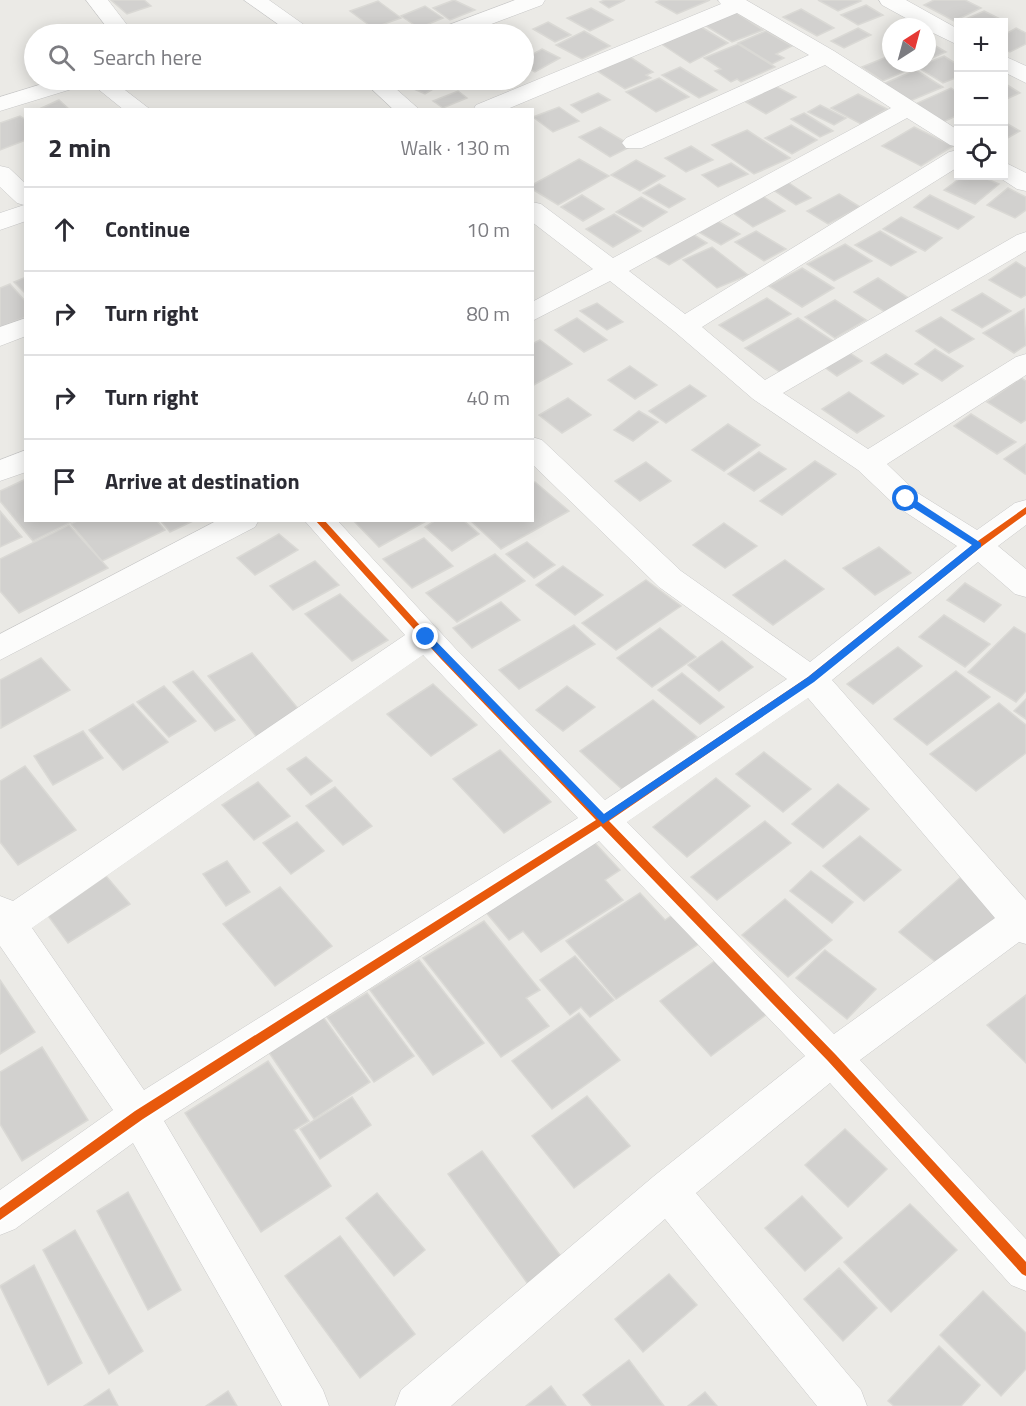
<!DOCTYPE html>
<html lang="en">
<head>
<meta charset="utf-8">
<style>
  body { margin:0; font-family:"Titillium Web",sans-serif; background:#f7f7f7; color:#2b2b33 }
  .controls { position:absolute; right:18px; top:18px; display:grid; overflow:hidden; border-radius:0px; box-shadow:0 3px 15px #0003 }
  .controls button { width:54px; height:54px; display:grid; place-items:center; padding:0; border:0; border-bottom:2px solid #e1e1e2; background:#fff; color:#2b2b33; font:30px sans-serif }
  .compass { position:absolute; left:882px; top:18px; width:54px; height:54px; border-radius:50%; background:#fff; box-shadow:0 3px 15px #0003; rotate:36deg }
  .stop { position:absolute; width:18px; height:18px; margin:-14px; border:4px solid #1a73e8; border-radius:50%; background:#fff }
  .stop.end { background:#1a73e8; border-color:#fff; box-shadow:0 2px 6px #0008 }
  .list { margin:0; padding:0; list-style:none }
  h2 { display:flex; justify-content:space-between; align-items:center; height:78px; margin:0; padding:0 24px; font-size:26px }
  h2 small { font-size:20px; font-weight:400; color:#7c7c81 }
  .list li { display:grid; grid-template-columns:39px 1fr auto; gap:18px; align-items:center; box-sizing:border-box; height:84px; padding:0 24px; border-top:2px solid #e1e1e2 }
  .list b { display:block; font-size:22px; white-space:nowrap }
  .list em { font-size:20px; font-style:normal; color:#7c7c81 }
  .icon { flex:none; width:33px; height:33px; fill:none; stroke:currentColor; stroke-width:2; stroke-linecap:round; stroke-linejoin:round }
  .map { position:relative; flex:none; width:1026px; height:1406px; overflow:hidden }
  .search { position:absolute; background:#fff; box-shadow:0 3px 15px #0003; left:24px; top:24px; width:510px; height:66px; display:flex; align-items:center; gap:15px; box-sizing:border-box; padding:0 21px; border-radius:33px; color:#7c7c81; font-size:22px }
  .panel { position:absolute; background:#fff; box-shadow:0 3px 15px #0003; left:24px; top:108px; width:510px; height:414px; border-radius:0px }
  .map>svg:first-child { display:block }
  .building { fill:#d2d1cf; stroke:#dad9d5; stroke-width:1.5 }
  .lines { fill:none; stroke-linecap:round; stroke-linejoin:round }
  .street-casing { stroke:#c8c8c8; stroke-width:1 }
  .street { fill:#fcfcfb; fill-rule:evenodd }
  .cycleway-casing { stroke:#fff; stroke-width:4 }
  .cycleway { fill:#e8590c; fill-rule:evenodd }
  .route { fill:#1a73e8 }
</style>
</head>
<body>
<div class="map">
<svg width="1026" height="1406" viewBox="0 0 1026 1406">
  <rect width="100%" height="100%" fill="#ebeae6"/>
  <!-- building -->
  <g class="building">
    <polygon points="111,0 144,0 151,6 127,14"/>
    <polygon points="454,0 475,10 450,20 433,8"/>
    <polygon points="605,0 625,0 609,8 600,2"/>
    <polygon points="661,0 710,0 677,14 656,2"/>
    <polygon points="818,0 859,0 861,1 838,11"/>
    <polygon points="934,0 965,0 981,8 954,21 924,5"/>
    <polygon points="378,1 401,18 373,28 350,11"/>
    <polygon points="866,5 883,15 858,25 841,15"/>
    <polygon points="425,6 443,18 419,28 401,16"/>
    <polygon points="591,8 613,20 590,31 567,18"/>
    <polygon points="801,9 834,28 817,36 783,17"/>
    <polygon points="732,10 763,30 732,42 701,23"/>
    <polygon points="984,11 1004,21 959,22"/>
    <polygon points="548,22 571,35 555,42 533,29"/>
    <polygon points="698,25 728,43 690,63 657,41"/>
    <polygon points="407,27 418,34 386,34"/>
    <polygon points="858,28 871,35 844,48 831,41"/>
    <polygon points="1016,28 1026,33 1026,44 1010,52 1004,49 1004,35"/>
    <polygon points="584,31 610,46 582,59 556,45"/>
    <polygon points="766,31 792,46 776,54 784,58 772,64 738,43"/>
    <polygon points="927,41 946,52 927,60"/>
    <polygon points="738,44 775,67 741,82 737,79 731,82 715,71 721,69 704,58"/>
    <polygon points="542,49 560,58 535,72 524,66 524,59"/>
    <polygon points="627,55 653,72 646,75 651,78 625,89 594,69"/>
    <polygon points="889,56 891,63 900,63 910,69 883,81 862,67"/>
    <polygon points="944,56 958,65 958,77 943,83 917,67"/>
    <polygon points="680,67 717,90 699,98 662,75"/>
    <polygon points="916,70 943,87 910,101 883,84"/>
    <polygon points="659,78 689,97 656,112 626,92"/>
    <polygon points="402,80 439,80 445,82 425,94 398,82"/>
    <polygon points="483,80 517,80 498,89"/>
    <polygon points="1004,83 1020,93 1004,100"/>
    <polygon points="775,86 796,97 766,114 746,102"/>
    <polygon points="951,88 958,93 958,115 941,123 913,105"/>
    <polygon points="458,91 467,98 443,108 433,101"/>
    <polygon points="598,93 610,100 582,113 571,105"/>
    <polygon points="858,94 887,109 861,124 831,108"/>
    <polygon points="59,100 70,110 37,110"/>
    <polygon points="820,105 846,118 834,125 808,112"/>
    <polygon points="559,107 579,121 553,132 533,117"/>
    <polygon points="804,113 833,131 820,137 791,119"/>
    <polygon points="20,116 26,120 26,140 0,150 0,123"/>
    <polygon points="1004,122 1020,131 1004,140"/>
    <polygon points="791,125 817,140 792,154 765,138"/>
    <polygon points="600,127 632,146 610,157 579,137"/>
    <polygon points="914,127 953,146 921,166 882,146"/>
    <polygon points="747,130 790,158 754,174 712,145"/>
    <polygon points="691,146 713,160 686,172 665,158"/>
    <polygon points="579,159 609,176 558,205 532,189 532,185"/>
    <polygon points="636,160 665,176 640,191 611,175"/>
    <polygon points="731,163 748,174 718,187 702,175"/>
    <polygon points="963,176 980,176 999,184 975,204 944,190"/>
    <polygon points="783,179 811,198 796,205 767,186"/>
    <polygon points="659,184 685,199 669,208 643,193"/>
    <polygon points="1008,188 1026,197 1026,210 1015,218 987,205"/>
    <polygon points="758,193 785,211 753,227 726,208"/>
    <polygon points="839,194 860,207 828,224 807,211"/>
    <polygon points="582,195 604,209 583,221 561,207"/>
    <polygon points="930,195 974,217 958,229 914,207"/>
    <polygon points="641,197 667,212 643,227 616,212"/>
    <polygon points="614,214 641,231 613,247 586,229"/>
    <polygon points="901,217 942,238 925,251 883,229"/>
    <polygon points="716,220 740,234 721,245 697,231"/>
    <polygon points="756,231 786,249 764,261 735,242"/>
    <polygon points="880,231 916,252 891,266 855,245"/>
    <polygon points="689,232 707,243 669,265 651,254"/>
    <polygon points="845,244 872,261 834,281 807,264"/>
    <polygon points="712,247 748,275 717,288 683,260"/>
    <polygon points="1016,262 1026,268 1026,295 1021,298 989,280"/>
    <polygon points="802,268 834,288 802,307 769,286"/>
    <polygon points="26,277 26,294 14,282"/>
    <polygon points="878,278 916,303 893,317 854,292"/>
    <polygon points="10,284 26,302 26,317 0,327 0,288"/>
    <polygon points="982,293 1011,311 982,328 952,310"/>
    <polygon points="767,298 791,314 743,341 719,325"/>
    <polygon points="835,300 866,320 835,338 805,317"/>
    <polygon points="597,303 623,322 607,330 580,311"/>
    <polygon points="1024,309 1026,345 1014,353 983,333"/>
    <polygon points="941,317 974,339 949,353 916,331"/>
    <polygon points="577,318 607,340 584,352 555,330"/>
    <polygon points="798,318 833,341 780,372 745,348"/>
    <polygon points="540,340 572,364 532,386 532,344"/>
    <polygon points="935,349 963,366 942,381 915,364"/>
    <polygon points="845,350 862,361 837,376 820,364"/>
    <polygon points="886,354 918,374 903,384 871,363"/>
    <polygon points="630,366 657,385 635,399 608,380"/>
    <polygon points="1021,378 1026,381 1026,420 1021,423 987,402"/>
    <polygon points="690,385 706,396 666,423 649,411"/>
    <polygon points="849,392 884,416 857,433 822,409"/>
    <polygon points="568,398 591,415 562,433 539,415"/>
    <polygon points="639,411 658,422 633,441 614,430"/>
    <polygon points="971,414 1016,442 997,454 954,426"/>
    <polygon points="728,424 760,445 724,471 692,450"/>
    <polygon points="1026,444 1026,474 1025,474 1004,459"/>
    <polygon points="759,452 786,469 754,491 728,474"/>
    <polygon points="815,461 836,474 782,515 760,501"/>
    <polygon points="646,462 671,481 640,501 615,481"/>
    <polygon points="26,479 26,520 75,520 33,541 0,501 0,491"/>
    <polygon points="535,482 569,511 501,549 470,520 532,520 532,483"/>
    <polygon points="0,511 22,537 0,547"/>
    <polygon points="79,520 156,520 165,530 102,561 71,524"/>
    <polygon points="160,520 195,520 170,532"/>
    <polygon points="353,520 428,520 379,547"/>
    <polygon points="436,520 463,520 479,534 452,551 425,527"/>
    <polygon points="724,523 757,546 725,568 693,545"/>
    <polygon points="69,525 108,568 19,613 0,591 0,559"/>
    <polygon points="279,534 298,550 255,575 237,558"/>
    <polygon points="424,538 453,566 412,588 383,559"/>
    <polygon points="527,542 555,565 534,578 506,554"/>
    <polygon points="879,547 911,573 875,595 843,568"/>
    <polygon points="495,554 525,581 457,622 426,593"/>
    <polygon points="785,560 824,589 773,625 733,595"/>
    <polygon points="315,561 339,585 293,610 270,586"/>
    <polygon points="563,566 603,595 575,615 536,585"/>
    <polygon points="646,580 681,606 616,650 582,623"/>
    <polygon points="965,583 1001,605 984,622 947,600"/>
    <polygon points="340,594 388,640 352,661 305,614"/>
    <polygon points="501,602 520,620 472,648 453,628"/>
    <polygon points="944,615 990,644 965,667 919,637"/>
    <polygon points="574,625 595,644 519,689 499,670"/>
    <polygon points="1014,627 1026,634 1026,691 1016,702 968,672"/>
    <polygon points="660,628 696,657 652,687 617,658"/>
    <polygon points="722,641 753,667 719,691 688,665"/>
    <polygon points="898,647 922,666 873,704 847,684"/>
    <polygon points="252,653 305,717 260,741 208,676"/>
    <polygon points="41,658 70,690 1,728 0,680"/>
    <polygon points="193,671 235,720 215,731 173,682"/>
    <polygon points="956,671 990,697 927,745 894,719"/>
    <polygon points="682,673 724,707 700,724 658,690"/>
    <polygon points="433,684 477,725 431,756 387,714"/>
    <polygon points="164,686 196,721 169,737 137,702"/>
    <polygon points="567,686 595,707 563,731 536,710"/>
    <polygon points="1026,699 1026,719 1014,711"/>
    <polygon points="653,700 697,737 623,790 580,751"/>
    <polygon points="999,703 1026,725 1026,753 976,791 930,754"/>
    <polygon points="133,704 168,742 123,770 89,730"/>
    <polygon points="83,731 103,758 53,785 34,756"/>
    <polygon points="500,750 551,802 504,833 453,779"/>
    <polygon points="764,752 811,789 783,812 736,774"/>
    <polygon points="306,757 332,781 311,795 287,769"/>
    <polygon points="25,766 76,830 18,865 0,842 0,781"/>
    <polygon points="716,778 750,806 687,857 653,827"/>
    <polygon points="258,782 290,816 254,840 222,805"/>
    <polygon points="838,784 869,809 823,848 792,824"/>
    <polygon points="335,787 372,826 343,845 306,806"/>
    <polygon points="765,821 791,843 717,900 691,877"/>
    <polygon points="297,822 324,851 291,874 263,843"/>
    <polygon points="860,836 901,870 864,901 823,866"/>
    <polygon points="594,842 620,870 605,880 623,900 541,952 523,931 509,940 479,904"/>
    <polygon points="227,861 250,892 226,906 203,874"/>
    <polygon points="969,870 1013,905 943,968 899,932"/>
    <polygon points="811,871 853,902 832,923 790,891"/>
    <polygon points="106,876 130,904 68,943 46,913"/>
    <polygon points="280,887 332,946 275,986 223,924"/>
    <polygon points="640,893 665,920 680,910 706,939 616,999 566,941"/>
    <polygon points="785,899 832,940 788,977 742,935"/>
    <polygon points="484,921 540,990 526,998 549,1026 501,1057 423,958"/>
    <polygon points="825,950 876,989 847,1019 796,978"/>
    <polygon points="727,952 779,1005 711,1056 660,1001"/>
    <polygon points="575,956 614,1000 590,1017 581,1007 570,1015 540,980"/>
    <polygon points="419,960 484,1043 433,1075 370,990"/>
    <polygon points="0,980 35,1032 0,1054"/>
    <polygon points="367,993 414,1056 374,1082 327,1017"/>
    <polygon points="1026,995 1026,1063 987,1025"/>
    <polygon points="579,1013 620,1060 552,1109 512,1061"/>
    <polygon points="323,1017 370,1082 314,1119 268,1051"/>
    <polygon points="42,1047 88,1120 22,1161 0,1124 0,1072"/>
    <polygon points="268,1061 309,1121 294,1130 331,1186 261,1232 185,1113"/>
    <polygon points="587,1096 630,1146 574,1188 532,1136"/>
    <polygon points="352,1097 371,1125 320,1159 300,1129"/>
    <polygon points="845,1129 887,1169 848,1207 805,1165"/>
    <polygon points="482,1151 563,1259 528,1284 448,1174"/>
    <polygon points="128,1192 181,1290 148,1310 97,1211"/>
    <polygon points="377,1193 425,1250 394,1276 346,1218"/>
    <polygon points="802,1196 842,1238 805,1271 765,1228"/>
    <polygon points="910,1204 957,1250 891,1312 844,1262"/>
    <polygon points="75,1230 143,1351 109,1374 43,1250"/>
    <polygon points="340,1236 415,1334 360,1378 285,1276"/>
    <polygon points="34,1265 82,1363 48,1385 0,1286"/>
    <polygon points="839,1268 877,1308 843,1341 804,1299"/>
    <polygon points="669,1274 697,1305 643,1352 615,1319"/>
    <polygon points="983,1291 1026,1333 1026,1369 1001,1396 940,1335"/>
    <polygon points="939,1346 980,1385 961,1406 894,1406 888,1401"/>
    <polygon points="629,1360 664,1406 592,1406 583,1395"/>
    <polygon points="551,1386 566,1406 526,1406"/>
    <polygon points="109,1389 118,1406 84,1406"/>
    <polygon points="228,1391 237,1406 206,1406"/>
    <polygon points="705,1392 717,1406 688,1406"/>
  </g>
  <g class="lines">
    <defs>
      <g id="street">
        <polygon points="86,0 108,0 134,34 112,34"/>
        <polygon points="244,0 269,0 317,34 292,34"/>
        <polygon points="515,0 545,0 542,5 465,34 435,34 438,29"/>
        <path d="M718 0H746L834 51 958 130V147L950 145 907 118 629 271 685 314 949 152 958 150V167L702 327 765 380 1017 235 1026 232V251L783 393 868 449 1016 357 1026 354V375L887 464 916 492 977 530 1015 503 1026 500V525L998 546 1026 569V597L1015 594 978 562 832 680 1026 900V944L1019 942 860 1060 1026 1239V1291L1011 1285 830 1083 696 1193 861 1390 867 1406H817L665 1219 451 1406H395L401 1390 654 1176 805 1056 599 841 164 1121 323 1390 329 1406H282L133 1143 15 1229 0 1235V1190L113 1110 0 946V896L13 901 405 635 304 520H337L455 648 605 800 787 679 659 587 532 464V437L542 440 681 571 810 662 957 546 896 506 858 470 753 399 675 332 610 281 532 321V302L593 269 532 222V202L541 204 613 258 891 108 825 65 642 148H626L622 143 626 138 809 55 737 13 505 110H473L476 105 721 4ZM423 655 578 818 144 1090 32 928ZM808 698 995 918 834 1034 627 822Z"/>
        <polygon points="879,0 906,0 958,29 958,45 927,30 927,27 922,27 882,5"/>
        <polygon points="1004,56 1026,66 1026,83 1004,72"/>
        <polygon points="55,80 112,80 151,110 124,110 88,81 85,85 0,111 0,97"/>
        <polygon points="362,80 386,80 420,110 394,110"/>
        <polygon points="1004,162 1026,173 1026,191 1017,189 997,176 1004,176"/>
        <polygon points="0,166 9,168 26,184 26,221 0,230 0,213 24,205 17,203 0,187"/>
        <polygon points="26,318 26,336 0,346 0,327"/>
        <polygon points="26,450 26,472 0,481 0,460"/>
        <polygon points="218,520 259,520 255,527 0,660 0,634"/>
      </g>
    </defs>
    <!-- street casing -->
    <use href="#street" class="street-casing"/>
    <!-- street -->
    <use href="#street" class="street"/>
    <defs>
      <polygon id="cycleway" points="1026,507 1026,514 981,547 814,681 609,821 836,1055 1026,1262 1026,1276 1022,1274 828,1061 601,826 143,1119 0,1220 0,1208 135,1111 596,820 441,659 315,520 324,520 447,655 603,815 808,677 975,543"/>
    </defs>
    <!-- cycleway casing -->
    <use href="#cycleway" class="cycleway-casing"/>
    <!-- cycleway -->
    <use href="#cycleway" class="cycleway"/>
  </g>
  <!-- route -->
  <polygon class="route" points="903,496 909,496 981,543 981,547 814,682 603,824 421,637 429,634 604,814 808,677 972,545 903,501"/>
</svg>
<div class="controls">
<button>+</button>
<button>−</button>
<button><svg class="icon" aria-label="locate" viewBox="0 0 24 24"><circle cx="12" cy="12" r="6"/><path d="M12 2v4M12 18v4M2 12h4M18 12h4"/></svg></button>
</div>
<svg class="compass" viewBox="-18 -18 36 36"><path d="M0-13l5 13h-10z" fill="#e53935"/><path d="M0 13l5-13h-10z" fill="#7c7c81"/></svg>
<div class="stop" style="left:906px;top:499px"></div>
<div class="stop end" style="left:426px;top:637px"></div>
<div class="search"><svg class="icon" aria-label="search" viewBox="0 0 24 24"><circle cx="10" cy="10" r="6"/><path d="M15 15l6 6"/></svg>Search here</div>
<section class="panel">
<h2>2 min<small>Walk · 130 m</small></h2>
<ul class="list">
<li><svg class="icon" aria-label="ahead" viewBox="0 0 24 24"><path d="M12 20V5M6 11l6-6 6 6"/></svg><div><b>Continue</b></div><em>10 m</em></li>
<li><svg class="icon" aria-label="right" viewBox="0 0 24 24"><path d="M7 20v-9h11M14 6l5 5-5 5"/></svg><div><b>Turn right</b></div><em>80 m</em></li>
<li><svg class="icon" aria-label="right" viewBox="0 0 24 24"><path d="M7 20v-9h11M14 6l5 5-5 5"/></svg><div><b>Turn right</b></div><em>40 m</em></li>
<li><svg class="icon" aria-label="arrive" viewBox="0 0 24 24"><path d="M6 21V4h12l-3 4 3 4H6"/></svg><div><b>Arrive at destination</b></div></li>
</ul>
</section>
</div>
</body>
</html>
